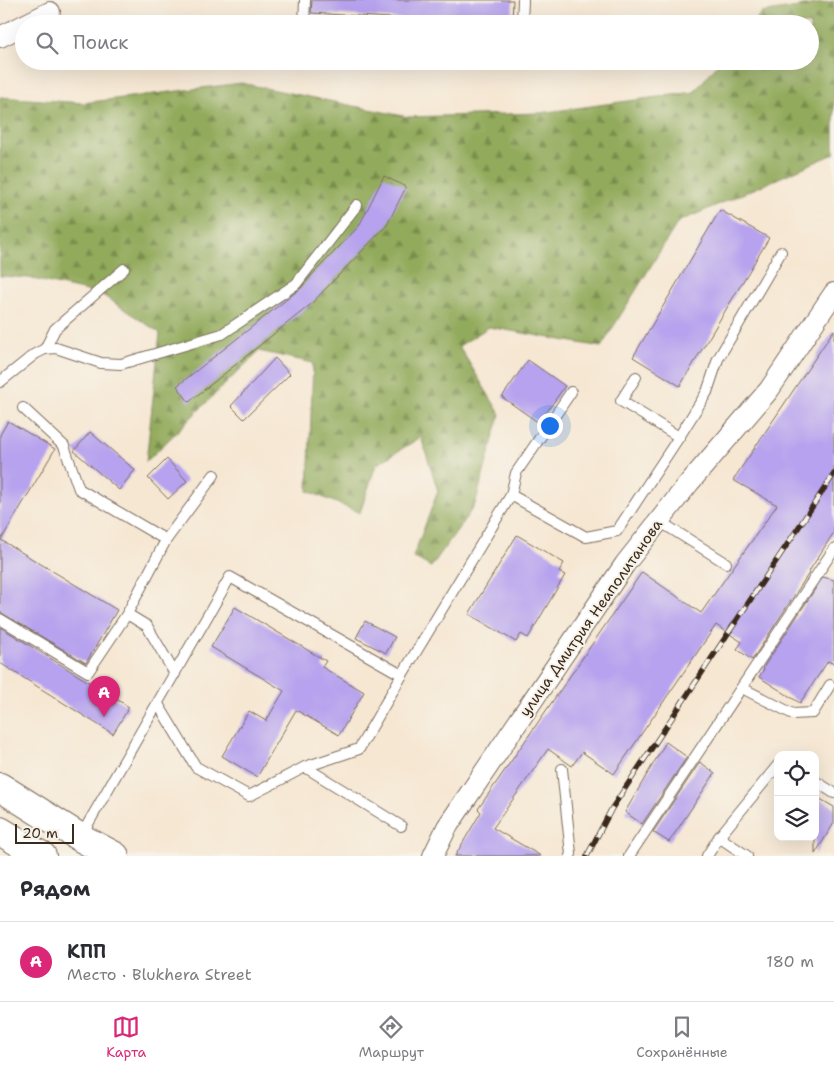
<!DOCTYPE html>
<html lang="ru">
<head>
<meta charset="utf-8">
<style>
  body { margin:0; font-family:"Shantell Sans",sans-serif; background:#f7f7f7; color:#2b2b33 }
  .controls { position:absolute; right:15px; bottom:15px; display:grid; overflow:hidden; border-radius:10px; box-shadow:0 5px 20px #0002 }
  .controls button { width:45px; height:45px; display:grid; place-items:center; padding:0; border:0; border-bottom:1px solid #e1e1e2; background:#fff; color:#2b2b33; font:25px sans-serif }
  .scale { position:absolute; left:15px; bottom:12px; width:59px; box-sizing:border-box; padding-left:5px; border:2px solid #3b2a1e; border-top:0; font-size:14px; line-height:18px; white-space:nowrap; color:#3b2a1e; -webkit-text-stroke:4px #f7f3e8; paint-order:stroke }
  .you { position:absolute; left:549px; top:425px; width:18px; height:18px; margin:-12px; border:4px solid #fff; border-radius:50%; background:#1a73e8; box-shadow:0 0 0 8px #1a73e833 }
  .badge { display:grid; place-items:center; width:32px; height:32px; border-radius:50%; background:#db2777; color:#fff; font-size:16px; font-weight:700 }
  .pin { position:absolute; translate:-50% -41px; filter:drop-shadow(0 1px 2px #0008) }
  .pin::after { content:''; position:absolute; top:26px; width:18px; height:15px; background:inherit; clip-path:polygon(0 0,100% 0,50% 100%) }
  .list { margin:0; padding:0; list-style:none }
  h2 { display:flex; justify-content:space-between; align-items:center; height:65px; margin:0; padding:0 20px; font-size:21px }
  h2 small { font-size:16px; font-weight:400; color:#7c7c81 }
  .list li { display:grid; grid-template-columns:32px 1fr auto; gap:15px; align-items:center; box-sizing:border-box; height:80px; padding:0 20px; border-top:1px solid #e1e1e2 }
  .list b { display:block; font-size:19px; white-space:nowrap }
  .list p { margin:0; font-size:16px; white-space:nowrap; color:#7c7c81 }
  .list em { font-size:16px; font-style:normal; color:#7c7c81 }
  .icon { flex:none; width:28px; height:28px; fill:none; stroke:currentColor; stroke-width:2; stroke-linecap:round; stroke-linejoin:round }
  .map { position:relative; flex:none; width:834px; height:856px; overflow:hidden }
  .search { position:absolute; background:#fff; box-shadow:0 5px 20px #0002; left:15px; right:15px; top:15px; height:55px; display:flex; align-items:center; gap:12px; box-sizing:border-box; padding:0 18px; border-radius:28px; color:#7c7c81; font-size:19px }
  .sheet { height:145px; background:#fff }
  nav { display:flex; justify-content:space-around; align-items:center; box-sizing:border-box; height:70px; border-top:1px solid #e1e1e2; background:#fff; font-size:14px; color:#7c7c81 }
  nav a { display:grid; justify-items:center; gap:2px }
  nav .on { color:#db2777 }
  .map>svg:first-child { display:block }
  .forest { fill:url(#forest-firs); stroke:#666a3d }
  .building { fill:#b6a2ee }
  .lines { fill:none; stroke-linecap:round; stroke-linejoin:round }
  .service-casing { stroke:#7c6c5d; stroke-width:12 }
  .minor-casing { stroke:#7c6c5d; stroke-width:22 }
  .primary-casing { stroke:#7c6c5d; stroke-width:30 }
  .service { stroke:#fff; stroke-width:10 }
  .minor { stroke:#fff; stroke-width:20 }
  .primary { stroke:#fff; stroke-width:28 }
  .rail-casing { stroke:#3b2a1e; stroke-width:5.5 }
  .rail { stroke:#f7f3e8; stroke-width:4; stroke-dasharray:11; stroke-linecap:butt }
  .labels { text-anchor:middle; stroke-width:4; stroke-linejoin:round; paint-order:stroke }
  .street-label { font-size:15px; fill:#3b2a1e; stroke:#f7f3e8 }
</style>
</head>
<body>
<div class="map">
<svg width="834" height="856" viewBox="0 0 834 856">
  <defs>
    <pattern id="forest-firs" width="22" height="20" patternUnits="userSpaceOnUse" patternTransform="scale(1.25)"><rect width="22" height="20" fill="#92aa5c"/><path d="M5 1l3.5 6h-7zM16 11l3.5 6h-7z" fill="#788b4b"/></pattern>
  </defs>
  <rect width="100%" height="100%" fill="#f7f3e8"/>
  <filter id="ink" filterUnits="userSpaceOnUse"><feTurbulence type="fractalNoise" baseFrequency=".02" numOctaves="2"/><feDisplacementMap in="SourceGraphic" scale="10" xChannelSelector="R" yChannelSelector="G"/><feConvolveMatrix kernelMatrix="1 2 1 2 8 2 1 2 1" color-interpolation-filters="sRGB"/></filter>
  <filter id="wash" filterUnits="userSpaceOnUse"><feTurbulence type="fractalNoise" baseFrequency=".0096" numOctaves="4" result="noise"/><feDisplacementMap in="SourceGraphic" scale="20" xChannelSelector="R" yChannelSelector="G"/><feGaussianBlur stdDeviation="1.12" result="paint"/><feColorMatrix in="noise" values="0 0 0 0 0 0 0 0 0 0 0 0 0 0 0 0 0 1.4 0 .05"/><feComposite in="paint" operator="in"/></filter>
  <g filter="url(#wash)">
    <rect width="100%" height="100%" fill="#f6e7d3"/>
    <!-- forest -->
    <polygon class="forest" points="834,1 834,154 678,222 601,347 489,327 459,346 500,414 475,505 431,567 413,557 438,491 421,437 376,465 360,513 308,491 313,363 259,351 146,462 160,333 101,294 28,278 0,276 0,97 83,103 241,83 408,117 540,113 694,92 720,61 810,61 810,24 752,24 761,13"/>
    <g id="blocks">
      <!-- building -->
      <g class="building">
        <polygon points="312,0 513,0 512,24 486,24 311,13"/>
        <polygon points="384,176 406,187 387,225 310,305 189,402 177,386 301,288 311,276 359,226"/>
        <polygon points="720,210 769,238 680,386 633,357"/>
        <polygon points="834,330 834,532 808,573 809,573 752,660 737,649 742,642 716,625 614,774 582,752 572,766 548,749 493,828 541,856 455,856 481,812 478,809 642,572 701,613 777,505 733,480"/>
        <polygon points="275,358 290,374 244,419 231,406"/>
        <polygon points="528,360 565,386 539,423 502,397"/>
        <polygon points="8,421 55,449 1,540 117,610 86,663 0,612 0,435"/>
        <polygon points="90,432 135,470 119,490 74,451"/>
        <polygon points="167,459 187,481 168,499 148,478"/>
        <polygon points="517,535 564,563 559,572 565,575 528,638 521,634 516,642 469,614"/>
        <polygon points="823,577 834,580 834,664 828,661 800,703 759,677 764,669 763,668"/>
        <polygon points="235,607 326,661 322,667 364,692 339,735 296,710 257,777 222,756 249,711 266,721 284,691 211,647"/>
        <polygon points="365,621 395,637 386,653 356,638"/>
        <polygon points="0,627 129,707 113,734 0,663"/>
        <polygon points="666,742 687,757 642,824 625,812"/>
        <polygon points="700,762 715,773 669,842 653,832"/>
        <polygon points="815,796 834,807 834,823 815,854"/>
      </g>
    </g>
  </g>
  <g filter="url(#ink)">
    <use href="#blocks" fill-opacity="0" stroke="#7c6c5d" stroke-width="1"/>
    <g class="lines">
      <defs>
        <g id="service">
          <polyline points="304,24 305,0"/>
          <polyline points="522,24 523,0"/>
          <polyline points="45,349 55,329 124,269"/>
          <polyline points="636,377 621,401 679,437"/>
          <polyline points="0,382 35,354 45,349 56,348 101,363 121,364 222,334 296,284 357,205"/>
          <polyline points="23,408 64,446 79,489 166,540 127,614 147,626 175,674"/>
          <polyline points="511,495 516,473 571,392"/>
          <polyline points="659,521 726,563"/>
          <polyline points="166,540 214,475"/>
          <polyline points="0,619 88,672 127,614"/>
          <polyline points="742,688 793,714 813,713 830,685"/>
          <polyline points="158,704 196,767 249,796 305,767 359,749 402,675"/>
          <polyline points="305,767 401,826"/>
          <polyline points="562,769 571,854 570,856"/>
          <polyline points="815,781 834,793"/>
          <polyline points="81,836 230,577 402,675 511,495 586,537 617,531 679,437 707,392 718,359 781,252"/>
          <polyline points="719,837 747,856"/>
          <polyline points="629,856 834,549"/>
          <polyline points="707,856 719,837 778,765"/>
        </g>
        <g id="minor">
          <polyline points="26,24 50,12"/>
          <polyline points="0,37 24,25"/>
          <polyline points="433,856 447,827 625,564 689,483 769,390 834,293"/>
        </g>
        <g id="primary">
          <polyline points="0,787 81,838 115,856"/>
          <polyline points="0,831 42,856"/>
        </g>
      </defs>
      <!-- service casing -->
      <use href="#service" class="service-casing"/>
      <!-- minor casing -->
      <use href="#minor" class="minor-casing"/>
      <!-- primary casing -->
      <use href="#primary" class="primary-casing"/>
      <!-- service -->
      <use href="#service" class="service"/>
      <!-- minor -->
      <use href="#minor" class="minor"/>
      <!-- primary -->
      <use href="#primary" class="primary"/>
      <defs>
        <polyline id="rail" points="587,856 612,808 834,474"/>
      </defs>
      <!-- rail casing -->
      <use href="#rail" class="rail-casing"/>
      <!-- rail -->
      <use href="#rail" class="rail"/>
    </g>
  </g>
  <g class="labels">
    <!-- street labels -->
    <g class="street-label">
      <text transform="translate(591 618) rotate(-55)" y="5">улица Дмитрия Неаполитанова</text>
    </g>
  </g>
</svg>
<div class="controls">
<button><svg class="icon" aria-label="locate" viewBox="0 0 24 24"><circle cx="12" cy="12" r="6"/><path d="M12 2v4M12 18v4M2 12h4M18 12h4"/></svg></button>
<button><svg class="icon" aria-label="layers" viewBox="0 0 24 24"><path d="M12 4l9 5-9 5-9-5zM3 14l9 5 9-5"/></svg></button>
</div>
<div class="scale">20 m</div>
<div class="you"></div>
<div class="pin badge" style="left:104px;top:717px">A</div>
<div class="search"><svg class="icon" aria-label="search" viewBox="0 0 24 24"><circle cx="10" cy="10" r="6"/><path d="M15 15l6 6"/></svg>Поиск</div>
</div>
<section class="sheet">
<h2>Рядом<small></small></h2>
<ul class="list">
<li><span class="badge">A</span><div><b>КПП</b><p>Место · Blukhera Street</p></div><em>180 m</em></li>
</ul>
</section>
<nav>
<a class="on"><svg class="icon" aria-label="map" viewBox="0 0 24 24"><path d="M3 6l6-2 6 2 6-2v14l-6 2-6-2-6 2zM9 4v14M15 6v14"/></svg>Карта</a>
<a><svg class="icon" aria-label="directions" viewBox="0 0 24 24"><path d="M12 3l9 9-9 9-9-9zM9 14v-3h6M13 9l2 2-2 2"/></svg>Маршрут</a>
<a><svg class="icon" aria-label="saved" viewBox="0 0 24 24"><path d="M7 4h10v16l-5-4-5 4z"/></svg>Сохранённые</a>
</nav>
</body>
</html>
